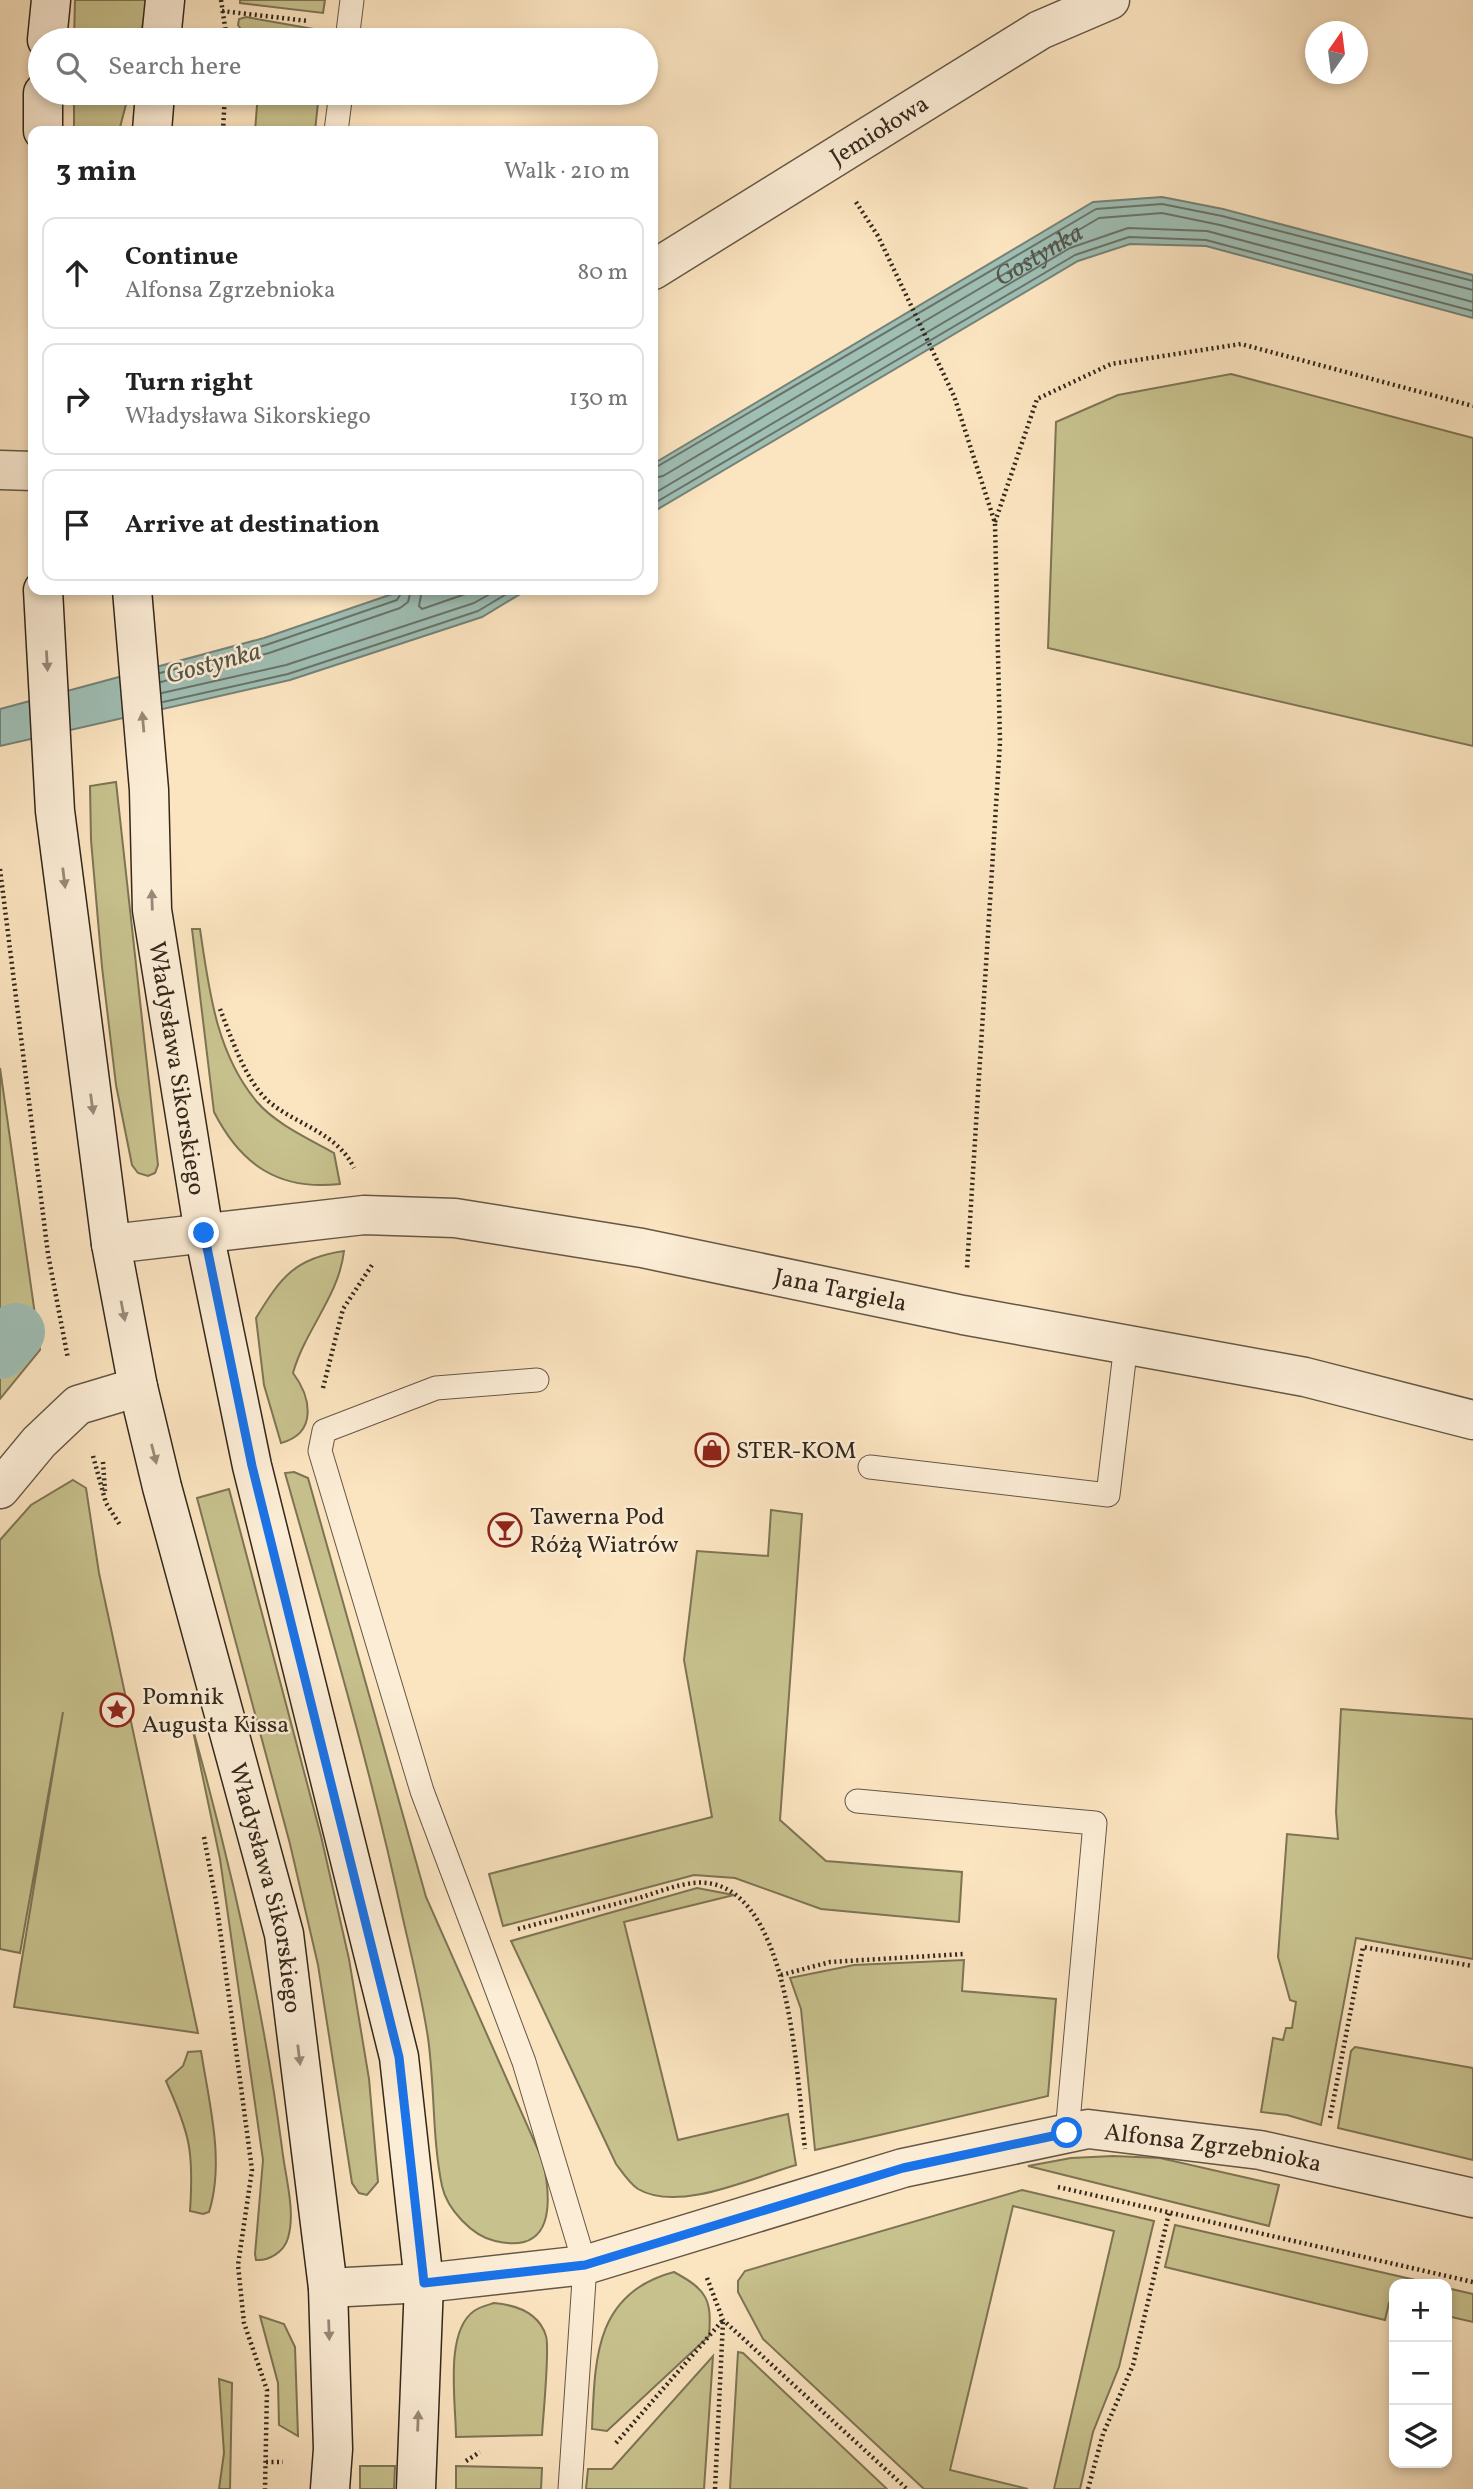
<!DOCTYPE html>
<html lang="en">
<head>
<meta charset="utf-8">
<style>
  body { margin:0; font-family:Vollkorn,serif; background:#f2f2f2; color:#222 }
  .controls { position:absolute; right:21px; bottom:21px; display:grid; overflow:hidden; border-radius:14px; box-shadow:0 4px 10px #0003 }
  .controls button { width:63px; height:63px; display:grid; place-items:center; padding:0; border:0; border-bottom:2px solid #e0e0e0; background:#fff; color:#222; font:35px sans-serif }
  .compass { position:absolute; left:1305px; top:21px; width:63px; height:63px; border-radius:50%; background:#fff; box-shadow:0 4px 10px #0003; rotate:14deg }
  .stop { position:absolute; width:21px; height:21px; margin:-16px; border:5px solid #1a73e8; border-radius:50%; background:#fff }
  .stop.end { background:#1a73e8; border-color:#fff; box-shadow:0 2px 7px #0008 }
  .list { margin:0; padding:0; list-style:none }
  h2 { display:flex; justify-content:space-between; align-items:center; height:91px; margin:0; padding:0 28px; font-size:30px }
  h2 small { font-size:23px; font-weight:400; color:#767676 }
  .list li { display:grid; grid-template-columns:46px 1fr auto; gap:21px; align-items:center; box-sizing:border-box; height:112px; margin:0 14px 14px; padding:0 14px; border:2px solid #e0e0e0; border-radius:14px }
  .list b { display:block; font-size:26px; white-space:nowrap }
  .list p { margin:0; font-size:23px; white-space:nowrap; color:#767676 }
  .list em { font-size:23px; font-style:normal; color:#767676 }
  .icon { flex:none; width:38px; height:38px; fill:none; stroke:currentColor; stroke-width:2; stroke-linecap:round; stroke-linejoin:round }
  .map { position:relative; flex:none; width:1473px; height:2489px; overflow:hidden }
  .search { position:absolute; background:#fff; box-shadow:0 4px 10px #0003; left:28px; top:28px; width:630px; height:77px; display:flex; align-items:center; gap:18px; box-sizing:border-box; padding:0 24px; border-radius:38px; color:#767676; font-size:26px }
  .panel { position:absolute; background:#fff; box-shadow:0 4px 10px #0003; left:28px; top:126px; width:630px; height:469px; border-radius:14px }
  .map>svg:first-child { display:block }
  .green { fill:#c7c18d; stroke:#7d7454; stroke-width:2 }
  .water { fill:#9fbeb4; stroke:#748277; stroke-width:2 }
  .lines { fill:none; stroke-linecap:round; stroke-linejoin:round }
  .shore { stroke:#697368; stroke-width:2 }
  .canal { stroke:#9fbeb4; stroke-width:58 }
  .lane-casing { stroke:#655745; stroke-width:25 }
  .street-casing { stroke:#655745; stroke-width:41 }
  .secondary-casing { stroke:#33281c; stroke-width:41 }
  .path { stroke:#33281c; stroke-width:4.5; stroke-dasharray:2 3.5; stroke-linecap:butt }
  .lane { stroke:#fcedd6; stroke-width:23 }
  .street { stroke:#fcedd6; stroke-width:38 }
  .secondary { stroke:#fcedd6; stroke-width:38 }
  .oneway { fill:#988a79 }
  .route { stroke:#1a73e8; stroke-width:9 }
  .labels { text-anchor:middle; stroke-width:5; stroke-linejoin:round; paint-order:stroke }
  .street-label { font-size:24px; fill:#33281c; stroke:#fcedd6 }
  .poi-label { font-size:24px; fill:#33281c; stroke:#fcedd6; text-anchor:start }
  .water-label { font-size:26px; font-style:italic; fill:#53554a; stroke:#fcedd6 }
</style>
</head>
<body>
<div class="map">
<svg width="1473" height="2489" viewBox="0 0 1473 2489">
  <rect width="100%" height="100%" fill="#fbe4c0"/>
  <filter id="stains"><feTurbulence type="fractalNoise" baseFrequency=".00286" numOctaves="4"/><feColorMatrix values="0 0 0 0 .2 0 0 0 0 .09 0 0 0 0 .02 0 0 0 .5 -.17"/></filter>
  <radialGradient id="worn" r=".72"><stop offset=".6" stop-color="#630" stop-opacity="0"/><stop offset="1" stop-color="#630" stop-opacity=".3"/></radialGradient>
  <!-- green -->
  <g class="green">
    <polygon points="75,0 147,0 140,40 74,40"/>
    <polygon points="240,0 325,0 323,13 240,3"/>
    <polygon points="246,17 319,30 326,36 326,40 263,40 263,34 243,32 238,25 239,19"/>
    <polygon points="74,93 129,93 119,131 74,131"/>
    <polygon points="258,93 319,93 315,131 255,131"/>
    <polygon points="1231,374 1473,438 1473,746 1048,648 1056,422 1118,395"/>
    <polygon points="116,782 158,1165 155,1173 148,1176 138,1173 132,1165 116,1085 102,967 91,840 90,786"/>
    <path d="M192 929H200C209 990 216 1053 257 1102 276 1124 309 1139 334 1153L340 1184C279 1191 241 1165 214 1112Z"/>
    <polygon points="0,1068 40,1350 0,1399"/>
    <path d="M344 1251C339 1296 305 1330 293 1373 311 1397 318 1433 281 1443L264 1385 256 1318C281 1277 295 1258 344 1251Z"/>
    <path d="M294 1472 308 1478 426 1897 543 2161C552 2203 554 2255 495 2241 472 2236 447 2209 442 2186 432 2138 435 2087 428 2038 422 1998 412 1958 403 1919 371 1769 327 1621 285 1473Z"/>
    <polygon points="73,1480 86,1488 99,1573 198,2033 14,2007 63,1712 20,1953 0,1949 0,1540 31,1505"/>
    <polygon points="229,1489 321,1836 349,1959 369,2079 378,2182 367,2195 359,2193 352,2183 318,1965 290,1844 197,1498"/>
    <polygon points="771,1510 802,1514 780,1820 826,1861 962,1872 959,1922 821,1909 735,1878 694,1875 503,1926 489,1874 712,1817 684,1660 697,1551 768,1556"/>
    <polygon points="1341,1709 1473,1719 1473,1959 1356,1938 1321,2125 1287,2115 1261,2112 1273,2038 1283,2040 1286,2028 1292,2028 1296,2002 1290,2000 1278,1957 1287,1834 1338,1839 1336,1812"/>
    <path d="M192 1726C231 1865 263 2005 282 2148 285 2176 296 2211 288 2238 284 2252 269 2261 256 2260L255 2254 263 2160 220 1859Z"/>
    <path d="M697 1888 734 1895 624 1922 678 2140 788 2114 796 2165C754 2177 679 2213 638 2189 630 2184 622 2172 616 2164L511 1941Z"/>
    <polygon points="964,1960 962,1991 1056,1999 1048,2096 815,2150 801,2009 790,1978 854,1965"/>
    <polygon points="1355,2047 1473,2068 1473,2160 1338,2128 1351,2051"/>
    <path d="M201 2051C209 2103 225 2161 209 2212L203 2214 190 2211C194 2152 190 2134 166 2081L183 2066 188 2052Z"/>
    <polygon points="1113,2156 1160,2158 1279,2185 1269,2226 1028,2166 1071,2158"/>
    <polygon points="1022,2190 1154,2221 1119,2367 1093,2432 1080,2489 1054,2489 1114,2231 1013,2206 950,2470 1028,2489 924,2489 763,2339 738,2292 738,2281 745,2271"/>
    <polygon points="1175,2225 1433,2284 1394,2284 1394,2304 1389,2303 1385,2320 1165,2267"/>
    <path d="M674 2272C707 2290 712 2299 709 2336L607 2431 592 2429C595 2360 594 2293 674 2272Z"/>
    <polygon points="1447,2288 1473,2294 1473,2322 1447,2316"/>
    <path d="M494 2303C516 2305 539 2313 546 2336 550 2348 543 2417 542 2435L456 2437C456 2404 444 2332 474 2311 479 2307 488 2305 494 2303Z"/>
    <polygon points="260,2316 284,2324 295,2347 298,2436 279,2425 278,2383"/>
    <polygon points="738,2352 743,2353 887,2489 730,2489"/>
    <polygon points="713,2356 704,2489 586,2489 588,2469 612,2469"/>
    <polygon points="219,2379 232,2383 230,2489 219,2489 224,2453"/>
    <polygon points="360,2466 395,2466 394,2489 360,2489"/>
    <polygon points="456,2466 542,2468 541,2489 456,2489"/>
  </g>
  <!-- water -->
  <g class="water">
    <polygon points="1162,197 1223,209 1473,275 1473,318 1206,246 1130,244 1078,261 653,512 653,464 1093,202"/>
    <polygon points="404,590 527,590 482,617 290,680 0,746 0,709 264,638"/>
  </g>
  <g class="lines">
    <!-- shore -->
    <g class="shore">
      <polyline points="653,469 1096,209 1162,204 1222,216 1473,281"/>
      <path id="s1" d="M653 478 663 476 1099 218 1162 213 1220 225 1473 290"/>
      <polyline points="653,494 1070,248 1128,228 1207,231 1473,302"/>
      <polyline points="653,504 1075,255 1129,237 1206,240 1473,311"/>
      <polyline points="422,590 419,606 422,609 477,590"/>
      <polyline points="160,673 266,645 397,600 403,590"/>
      <polyline points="161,682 269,653 400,608 408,602 411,590"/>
      <polyline points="162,693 286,665 474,603 497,590"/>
      <polyline points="163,702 288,674 478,611 513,590"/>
    </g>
    <!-- canal -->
    <polyline class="canal" points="0,1350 16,1332"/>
    <defs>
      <g id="lane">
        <polyline points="347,40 352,0"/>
        <polyline points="336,131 341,93"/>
        <polyline points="537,1380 436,1388 324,1431 320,1451 422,1791 524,2062 585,2265 570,2489"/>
        <polyline points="870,1467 1108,1495 1126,1344"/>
        <polyline points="857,1801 1095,1823 1067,2133"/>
      </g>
      <g id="street">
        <path id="s2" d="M653 270 1040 30 1110 0"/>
        <polyline points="0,470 33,471"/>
        <path id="s3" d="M111 1244 364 1215 455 1218 642 1248 963 1315 1305 1377 1473 1420"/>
        <polyline points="0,1489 39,1442 78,1405 138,1387"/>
        <path id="s4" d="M328 2288 424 2283 585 2265 903 2168 1088 2129 1260 2150 1473 2198"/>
      </g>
      <g id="secondary">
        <polyline points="47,40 51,0"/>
        <polyline points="161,40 165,0"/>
        <polyline points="43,131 43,93"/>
        <polyline points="152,131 155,93"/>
        <path id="s5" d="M43 590 55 811 111 1244 138 1387 162 1487 284 1934 328 2288 333 2449 330 2489"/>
        <path id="s6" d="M132 590 149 790 152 910 204 1233 252 1466 399 2057 424 2283 416 2489"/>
      </g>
    </defs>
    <!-- lane casing -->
    <use href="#lane" class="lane-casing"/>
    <!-- street casing -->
    <use href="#street" class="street-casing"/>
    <!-- secondary casing -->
    <use href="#secondary" class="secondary-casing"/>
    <!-- path -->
    <g class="path">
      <polyline points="221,0 227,40"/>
      <polyline points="222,11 308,21"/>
      <polyline points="223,131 225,93"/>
      <polyline points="856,202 878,236 954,396 995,523 1000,742 967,1268"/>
      <polyline points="995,522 1037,399 1111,364 1241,344 1473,406"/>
      <polyline points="0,869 48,1254 68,1359"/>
      <path d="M220 1009C231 1037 245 1079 267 1100 295 1125 336 1131 354 1168"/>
      <polyline points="323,1388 343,1309 372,1265"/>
      <polyline points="93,1456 106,1503 120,1525"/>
      <polyline points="103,1462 105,1491"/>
      <polyline points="204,1837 217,1907 252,2170 238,2265 244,2323 267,2390 265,2489"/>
      <path d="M518 1929C559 1918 601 1908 642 1897 658 1892 676 1885 693 1883 792 1872 797 2084 805 2149"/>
      <polyline points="781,1975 830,1962 964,1954"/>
      <polyline points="1330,2118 1363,1947 1473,1966"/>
      <polyline points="1058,2187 1473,2282"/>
      <polyline points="707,2278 723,2320 907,2489"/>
      <polyline points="616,2443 723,2320"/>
      <polyline points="466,2461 480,2452"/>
      <polyline points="266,2462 283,2462"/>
      <polyline points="715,2489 723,2321"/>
      <polyline points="1088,2489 1103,2434 1133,2365 1169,2213"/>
    </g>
    <!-- lane -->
    <use href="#lane" class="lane"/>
    <!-- street -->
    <use href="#street" class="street"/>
    <!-- secondary -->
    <use href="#secondary" class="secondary"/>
  </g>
  <!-- one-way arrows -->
  <defs><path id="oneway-solid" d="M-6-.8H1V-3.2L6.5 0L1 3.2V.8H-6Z" transform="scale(1.75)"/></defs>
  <g class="oneway">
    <use href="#oneway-solid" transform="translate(47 661) rotate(87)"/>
    <use href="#oneway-solid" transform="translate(143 722) rotate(-95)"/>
    <use href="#oneway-solid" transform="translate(64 878) rotate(83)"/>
    <use href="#oneway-solid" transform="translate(152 900) rotate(-92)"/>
    <use href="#oneway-solid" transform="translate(92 1104) rotate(82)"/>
    <use href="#oneway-solid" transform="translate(123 1311) rotate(79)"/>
    <use href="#oneway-solid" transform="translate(154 1454) rotate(76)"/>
    <use href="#oneway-solid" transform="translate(299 2055) rotate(83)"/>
    <use href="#oneway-solid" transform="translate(329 2330) rotate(88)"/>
    <use href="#oneway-solid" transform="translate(418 2421) rotate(-88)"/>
  </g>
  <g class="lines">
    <!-- route -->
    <polyline class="route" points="204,1233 252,1466 399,2057 424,2283 585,2265 903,2168 1067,2133"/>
  </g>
  <!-- icons -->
  <defs>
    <symbol id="shop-ring" viewBox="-11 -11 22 22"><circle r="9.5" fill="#fcedd6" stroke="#8f2418" stroke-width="1.5"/><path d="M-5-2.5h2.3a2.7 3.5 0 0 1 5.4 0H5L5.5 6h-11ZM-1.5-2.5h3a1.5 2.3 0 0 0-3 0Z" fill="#8f2418"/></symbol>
    <symbol id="bar-ring" viewBox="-11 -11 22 22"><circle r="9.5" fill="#fcedd6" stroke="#8f2418" stroke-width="1.5"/><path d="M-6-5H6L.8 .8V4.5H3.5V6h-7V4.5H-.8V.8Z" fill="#8f2418"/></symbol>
    <symbol id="sight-ring" viewBox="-11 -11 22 22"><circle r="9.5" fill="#fcedd6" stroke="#8f2418" stroke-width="1.5"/><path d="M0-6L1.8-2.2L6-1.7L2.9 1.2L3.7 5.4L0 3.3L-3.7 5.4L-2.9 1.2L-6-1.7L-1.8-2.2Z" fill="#8f2418"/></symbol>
  </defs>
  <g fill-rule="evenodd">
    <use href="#shop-ring" x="693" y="1431" width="38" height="38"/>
    <use href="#bar-ring" x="486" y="1511" width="38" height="38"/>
    <use href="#sight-ring" x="98" y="1691" width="38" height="38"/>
  </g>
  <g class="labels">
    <!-- street labels -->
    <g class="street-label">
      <text dy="8" stroke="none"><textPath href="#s2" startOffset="266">Jemiołowa</textPath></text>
      <text dy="8" stroke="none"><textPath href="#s6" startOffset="481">Władysława Sikorskiego</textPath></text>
      <text dy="8" stroke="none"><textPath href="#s3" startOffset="738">Jana Targiela</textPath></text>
      <text dy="8" stroke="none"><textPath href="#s5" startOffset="1321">Władysława Sikorskiego</textPath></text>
      <text dy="8" stroke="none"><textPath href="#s4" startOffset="906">Alfonsa Zgrzebnioka</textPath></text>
    </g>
    <!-- poi labels -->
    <g class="poi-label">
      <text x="736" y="1458">STER-KOM</text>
      <text x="530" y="1524">Tawerna Pod<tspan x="530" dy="28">Różą Wiatrów</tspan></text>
      <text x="142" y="1704">Pomnik<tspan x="142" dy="28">Augusta Kissa</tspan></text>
    </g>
    <!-- water labels -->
    <g class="water-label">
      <text dy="9" stroke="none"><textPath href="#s1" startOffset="446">Gostynka</textPath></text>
      <text transform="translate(213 662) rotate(-15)" y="9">Gostynka</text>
    </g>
  </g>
  <rect width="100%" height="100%" filter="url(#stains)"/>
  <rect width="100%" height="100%" fill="url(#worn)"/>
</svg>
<div class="controls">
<button>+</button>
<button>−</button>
<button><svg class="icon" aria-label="layers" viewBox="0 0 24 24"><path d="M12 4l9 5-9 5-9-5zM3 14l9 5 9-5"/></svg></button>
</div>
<svg class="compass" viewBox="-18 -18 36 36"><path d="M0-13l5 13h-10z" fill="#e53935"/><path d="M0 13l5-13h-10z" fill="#767676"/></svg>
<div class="stop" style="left:1067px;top:2133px"></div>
<div class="stop end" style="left:204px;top:1233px"></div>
<div class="search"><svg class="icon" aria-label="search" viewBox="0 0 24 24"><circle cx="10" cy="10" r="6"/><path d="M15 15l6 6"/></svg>Search here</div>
<section class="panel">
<h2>3 min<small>Walk · 210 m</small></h2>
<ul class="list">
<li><svg class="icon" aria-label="ahead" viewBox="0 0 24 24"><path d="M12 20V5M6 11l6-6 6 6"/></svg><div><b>Continue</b><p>Alfonsa Zgrzebnioka</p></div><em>80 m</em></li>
<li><svg class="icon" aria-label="right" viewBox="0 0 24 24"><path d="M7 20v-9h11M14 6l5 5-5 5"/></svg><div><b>Turn right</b><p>Władysława Sikorskiego</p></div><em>130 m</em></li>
<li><svg class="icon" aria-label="arrive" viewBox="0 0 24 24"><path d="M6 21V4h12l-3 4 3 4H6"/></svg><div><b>Arrive at destination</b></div></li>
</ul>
</section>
</div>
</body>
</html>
